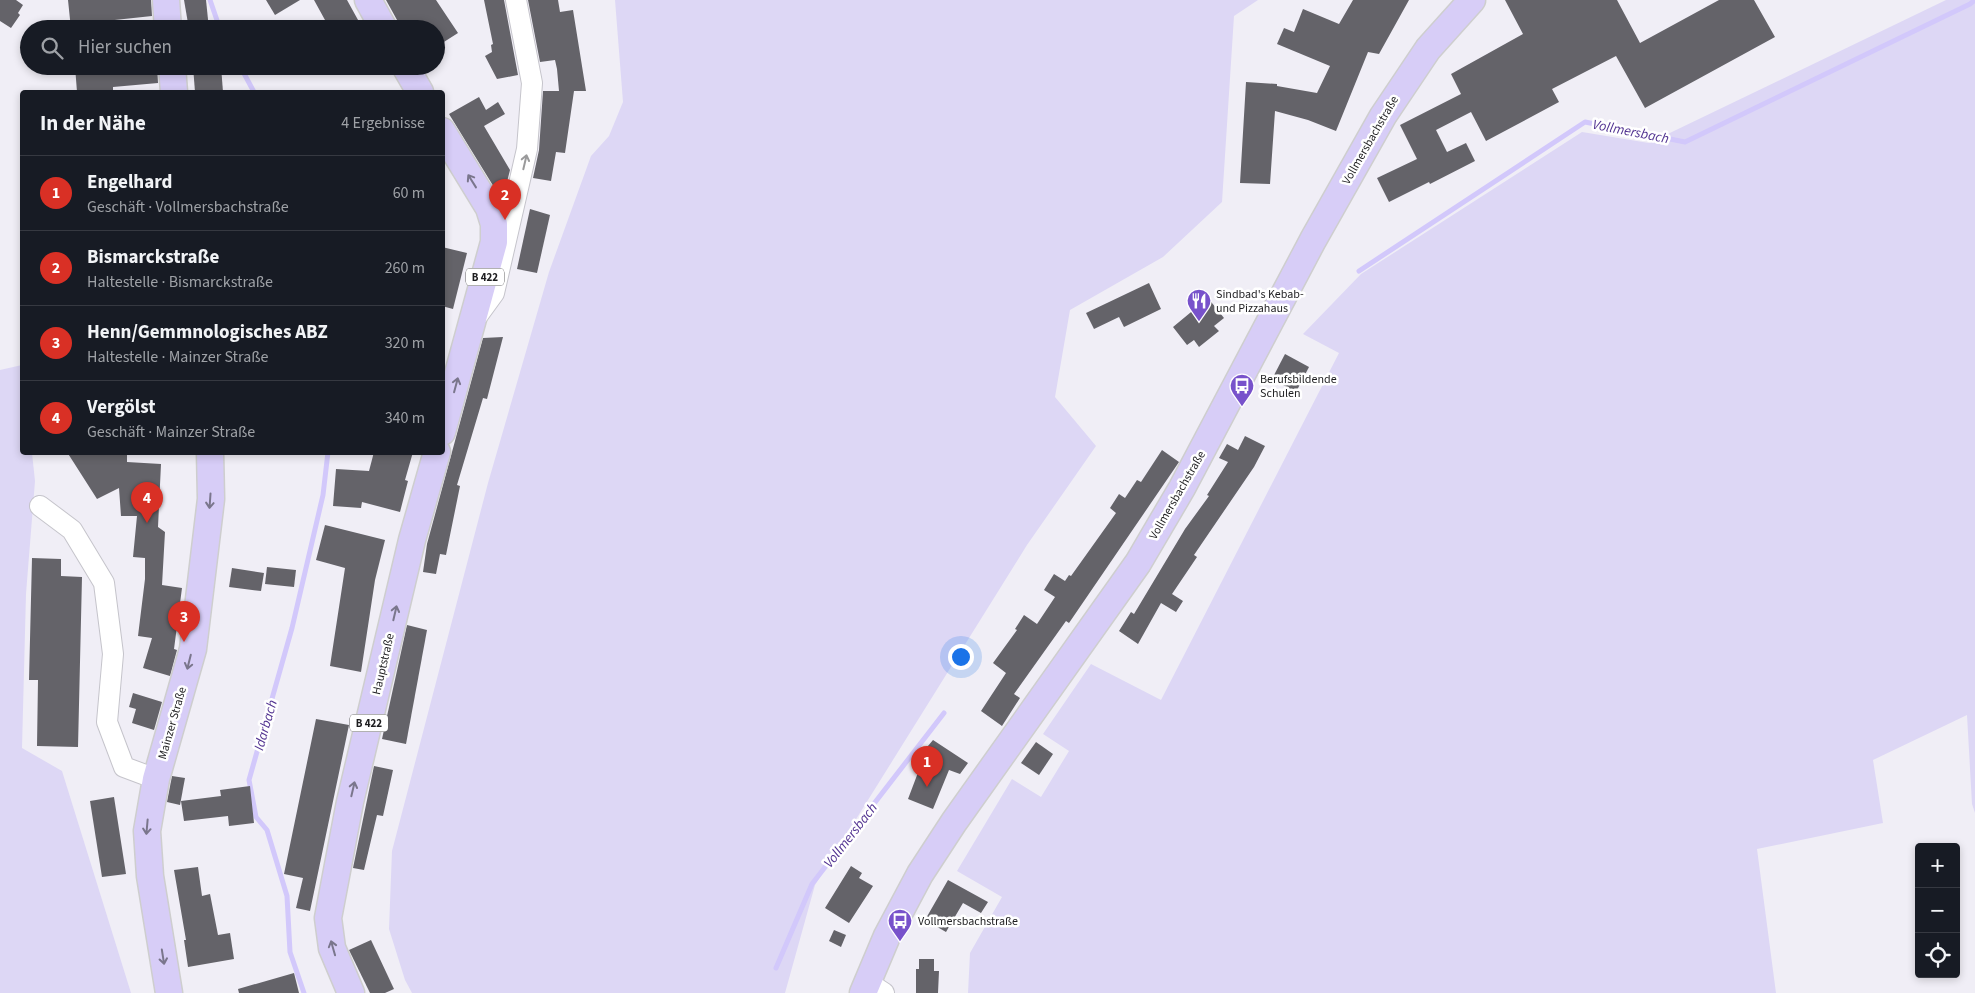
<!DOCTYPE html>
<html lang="de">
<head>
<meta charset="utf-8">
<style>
  body { margin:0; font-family:"Source Sans 3",sans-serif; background:#242831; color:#f1f3f6 }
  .controls { position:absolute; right:15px; bottom:15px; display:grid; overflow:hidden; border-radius:5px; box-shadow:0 2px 8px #0003 }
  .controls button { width:45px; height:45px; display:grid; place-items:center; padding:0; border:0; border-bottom:1px solid #363941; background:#171b24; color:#f1f3f6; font:25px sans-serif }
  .you { position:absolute; left:960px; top:656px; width:18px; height:18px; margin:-12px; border:4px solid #fff; border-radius:50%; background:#1a73e8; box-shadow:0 0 0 8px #1a73e833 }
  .badge { display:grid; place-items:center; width:32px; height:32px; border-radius:50%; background:#d93025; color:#fff; font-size:16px; font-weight:700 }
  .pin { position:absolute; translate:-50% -41px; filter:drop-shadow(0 1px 2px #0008) }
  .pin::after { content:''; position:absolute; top:26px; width:18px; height:15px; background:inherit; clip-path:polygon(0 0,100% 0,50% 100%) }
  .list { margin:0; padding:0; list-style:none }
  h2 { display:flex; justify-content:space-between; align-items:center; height:65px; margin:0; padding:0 20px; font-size:21px }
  h2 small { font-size:16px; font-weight:400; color:#9ea1a6 }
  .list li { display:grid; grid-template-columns:32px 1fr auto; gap:15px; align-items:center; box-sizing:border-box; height:75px; padding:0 20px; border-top:1px solid #363941 }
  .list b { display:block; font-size:19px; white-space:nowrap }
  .list p { margin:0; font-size:16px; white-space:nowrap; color:#9ea1a6 }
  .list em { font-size:16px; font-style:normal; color:#9ea1a6 }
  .icon { flex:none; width:28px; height:28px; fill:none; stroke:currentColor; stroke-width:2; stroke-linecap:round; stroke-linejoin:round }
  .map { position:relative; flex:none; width:1975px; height:993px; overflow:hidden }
  .search { position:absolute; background:#171b24; box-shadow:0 2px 8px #0003; left:20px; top:20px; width:425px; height:55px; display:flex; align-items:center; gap:12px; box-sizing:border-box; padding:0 18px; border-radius:28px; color:#9ea1a6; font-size:19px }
  .panel { position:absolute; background:#171b24; box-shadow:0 2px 8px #0003; left:20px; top:90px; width:425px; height:365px; border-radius:5px }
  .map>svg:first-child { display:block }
  .green { fill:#ddd7f5 }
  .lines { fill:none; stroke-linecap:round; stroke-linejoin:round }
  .stream { stroke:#d2c8fb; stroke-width:5 }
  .building { fill:#646369 }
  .minor-casing { stroke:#c5c4cb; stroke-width:22 }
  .major-casing { stroke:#cecece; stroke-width:29 }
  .minor { stroke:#fff; stroke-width:20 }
  .major { stroke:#d7cdf7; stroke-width:26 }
  .oneway { stroke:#9a9a9b }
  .oneway2 { stroke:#7a768c }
  .labels { text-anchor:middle; stroke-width:5; stroke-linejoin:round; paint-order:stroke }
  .shield { fill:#fff; stroke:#626263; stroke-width:1 }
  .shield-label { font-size:11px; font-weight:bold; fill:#1e1e20 }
  .street-label { font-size:12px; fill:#1e1e20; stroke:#fff }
  .poi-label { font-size:12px; fill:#1e1e20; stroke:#fff; text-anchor:start }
  .water-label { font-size:14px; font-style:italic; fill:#523391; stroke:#fff }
</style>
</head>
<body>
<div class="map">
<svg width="1975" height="993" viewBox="0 0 1975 993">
  <rect width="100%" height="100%" fill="#f0eef6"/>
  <!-- green -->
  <g class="green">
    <polygon points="615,0 1258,0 1234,16 1222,202 1163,257 1070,310 1055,397 1096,446 1027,545 815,885 785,993 412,993 405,980 389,929 392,851 488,483 549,272 591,156 609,136 623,102"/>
    <polygon points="1946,0 1975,0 1975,813 1972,804 1967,715 1873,760 1883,823 1757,849 1776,993 968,993 970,953 1002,897 957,871 1012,779 1041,797 1069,751 1043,734 1091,664 1161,700 1339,353 1303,334 1361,274 1582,132 1649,143"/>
    <polygon points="22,365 22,452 32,453 35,481 26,594 22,748 62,771 131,993 0,993 0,370"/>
  </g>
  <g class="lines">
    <!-- stream -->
    <g class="stream">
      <polyline points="210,0 220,29"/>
      <polyline points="240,66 254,92"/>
      <polyline points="1359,271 1585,122 1685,142 1970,4 1975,0"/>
      <polyline points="776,968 812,884 944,713"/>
      <polyline points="304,993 290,952 287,896 267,830 256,817 249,780 292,628 323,495 328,452"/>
    </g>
  </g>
  <!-- building -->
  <g class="building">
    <polygon points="0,0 16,0 23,5 18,13 20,15 11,28 0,21"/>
    <polygon points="68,0 151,0 152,16 96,22 97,29 71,29"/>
    <polygon points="184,0 206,0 209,29 189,29"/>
    <polygon points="266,0 300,0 275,15"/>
    <polygon points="314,0 347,0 363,29 309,29 325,20"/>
    <polygon points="386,0 436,0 458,33 436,47 436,29 402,29"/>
    <polygon points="484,0 504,0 518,75 497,79 485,56 492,52 491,45 493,44"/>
    <polygon points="528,0 558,0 560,12 573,10 586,91 574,91 565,153 556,152 551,181 533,178 539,150 543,91 559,91 557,69 555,60 540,62"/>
    <polygon points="1353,0 1409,0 1379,54 1368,52 1336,131 1308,120 1275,111 1270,184 1240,183 1246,82 1277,84 1277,86 1317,93 1330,66 1277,44 1284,28 1294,32 1303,9 1339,24"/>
    <polygon points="1505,0 1617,0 1640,43 1719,0 1754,0 1775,37 1645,108 1616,56 1552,89 1559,102 1486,141 1471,112 1436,130 1447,152 1466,143 1475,161 1430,184 1429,182 1389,202 1377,178 1417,159 1400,125 1461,94 1451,74 1523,34"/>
    <polygon points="75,66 157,66 158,83 113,87 113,92 77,92"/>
    <polygon points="193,66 221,66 223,92 195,92"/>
    <polygon points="479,97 486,110 498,102 505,114 484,126 510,170 506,186 497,192 449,114"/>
    <polygon points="530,209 550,215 537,273 517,269"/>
    <polygon points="442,247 467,253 453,309 442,306"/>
    <polygon points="1149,283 1161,309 1124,327 1119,317 1094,329 1086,313"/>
    <polygon points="1208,298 1224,318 1214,326 1219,331 1199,347 1194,340 1187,345 1173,327"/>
    <polygon points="503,337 487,399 483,398 457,485 460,486 446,555 440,554 436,574 423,572 427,544 483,338"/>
    <polygon points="1285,354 1309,367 1296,392 1272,379"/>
    <polygon points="1245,436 1265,446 1254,467 1194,555 1197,557 1172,594 1183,601 1176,612 1161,603 1138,644 1119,631 1131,612 1134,614 1185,529 1209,496 1207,495 1228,462 1219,458 1227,444 1238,450"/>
    <polygon points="1162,450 1179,462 1069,623 1066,621 1014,694 1020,698 1002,726 981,711 1006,673 993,663 1017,630 1015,629 1024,615 1037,624 1055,597 1044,590 1054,574 1065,581 1069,575 1071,576 1116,513 1110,508 1119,494 1125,498 1137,480 1141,482"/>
    <polygon points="67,452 127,452 127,462 161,464 158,527 165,532 162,585 182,588 174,649 177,650 170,676 143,668 152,638 138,636 145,579 145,558 133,557 137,516 121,516 119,488 97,499"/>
    <polygon points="374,452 413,452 405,480 408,481 400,512 362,502 361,508 333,506 336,469 369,471"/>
    <polygon points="325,525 385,540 375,580 361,672 330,666 345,568 316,560"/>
    <polygon points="32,558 61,559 61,576 82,577 78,747 37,746 38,680 29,680"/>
    <polygon points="267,567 296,570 294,587 265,584"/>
    <polygon points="232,568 264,573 261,591 229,587"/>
    <polygon points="407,625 427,630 406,744 382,739"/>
    <polygon points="133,693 162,702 154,730 132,723 136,709 129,707"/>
    <polygon points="316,719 349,725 310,911 296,908 303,878 284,874"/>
    <polygon points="933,740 968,763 960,774 949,770 933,809 908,799 922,762 917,759"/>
    <polygon points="1036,742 1053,754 1039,775 1021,763"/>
    <polygon points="374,766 393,770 383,816 377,815 364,870 353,868"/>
    <polygon points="172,776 185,778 180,805 167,802"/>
    <polygon points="250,786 254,823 229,826 228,816 184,821 181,801 221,796 220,790"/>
    <polygon points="114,797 126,874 102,877 90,801"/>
    <polygon points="851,866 862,873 859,878 873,886 849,923 825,908"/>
    <polygon points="198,867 202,896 210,894 218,935 230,933 234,959 188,967 184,940 186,940 174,870"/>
    <polygon points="948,880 988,902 981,913 963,903 946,932 925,920"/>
    <polygon points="834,930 846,935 841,947 829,941"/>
    <polygon points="371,940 394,989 385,993 370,993 349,950"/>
    <polygon points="919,959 934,959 934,971 939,971 938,993 916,993 916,969 919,969"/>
    <polygon points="294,973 299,993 239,993 238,989"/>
  </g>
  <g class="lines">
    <defs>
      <g id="minor">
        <polyline points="478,315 494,293 527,149 532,83 516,0"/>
        <polyline points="40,506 72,530 104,583 113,654 107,722 124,767 156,779"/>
        <polyline points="867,982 884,993"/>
      </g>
      <g id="major">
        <polyline points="166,0 168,29"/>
        <polyline points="368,0 384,29"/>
        <polyline points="172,66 174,92"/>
        <polyline points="405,66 420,92"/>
        <polyline points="442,131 489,208 494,224 494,242 442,432"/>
        <polyline points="169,993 150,876 147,831 156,779 193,649 211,499 210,452"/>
        <polyline points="351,993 332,948 328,918 350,802 412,540 437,452"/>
        <polyline points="863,993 887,936 920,874 954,822 1138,563 1182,488 1313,240 1383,116 1428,49 1472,0"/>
      </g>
    </defs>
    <!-- minor casing -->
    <use href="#minor" class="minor-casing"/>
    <!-- major casing -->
    <use href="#major" class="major-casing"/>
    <!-- minor -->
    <use href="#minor" class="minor"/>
    <!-- major -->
    <use href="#major" class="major"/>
  </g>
  <!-- one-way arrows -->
  <defs><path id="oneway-shaft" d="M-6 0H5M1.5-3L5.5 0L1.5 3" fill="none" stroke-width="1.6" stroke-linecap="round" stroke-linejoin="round" transform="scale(1.25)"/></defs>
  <use class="oneway" href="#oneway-shaft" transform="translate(525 162) rotate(-77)"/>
  <g class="oneway2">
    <use href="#oneway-shaft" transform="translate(472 181) rotate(-122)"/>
    <use href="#oneway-shaft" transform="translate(456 385) rotate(-75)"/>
    <use href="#oneway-shaft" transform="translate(210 501) rotate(94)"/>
    <use href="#oneway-shaft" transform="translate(395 613) rotate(-77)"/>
    <use href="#oneway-shaft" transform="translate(189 662) rotate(104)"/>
    <use href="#oneway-shaft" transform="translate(353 789) rotate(-77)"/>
    <use href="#oneway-shaft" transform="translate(147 827) rotate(95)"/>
    <use href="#oneway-shaft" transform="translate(333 948) rotate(-106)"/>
    <use href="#oneway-shaft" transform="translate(163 957) rotate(81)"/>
  </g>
  <!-- icons -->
  <defs>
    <symbol id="restaurant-pin" viewBox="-11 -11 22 30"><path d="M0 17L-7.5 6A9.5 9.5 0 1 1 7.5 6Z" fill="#7852cb" stroke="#fff"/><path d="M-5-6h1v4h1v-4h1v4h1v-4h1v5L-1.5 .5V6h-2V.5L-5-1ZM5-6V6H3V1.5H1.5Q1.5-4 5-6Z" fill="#fff"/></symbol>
    <symbol id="bus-pin" viewBox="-11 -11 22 30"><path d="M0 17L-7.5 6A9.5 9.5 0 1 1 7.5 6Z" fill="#7852cb" stroke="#fff"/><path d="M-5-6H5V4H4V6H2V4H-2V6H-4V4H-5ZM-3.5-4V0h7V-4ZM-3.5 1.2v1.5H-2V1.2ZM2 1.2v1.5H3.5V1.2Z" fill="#fff"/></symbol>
  </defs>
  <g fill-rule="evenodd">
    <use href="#restaurant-pin" x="1185" y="287" width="28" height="38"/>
    <use href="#bus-pin" x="1228" y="372" width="28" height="38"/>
    <use href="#bus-pin" x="886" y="907" width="28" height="38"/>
  </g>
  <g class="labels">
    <!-- shield labels -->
    <g class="shield">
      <rect x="466" y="268.5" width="38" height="17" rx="4"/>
      <rect x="350" y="714.5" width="38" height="17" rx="4"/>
    </g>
    <g class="shield-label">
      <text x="485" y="281">B 422</text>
      <text x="369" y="727">B 422</text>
    </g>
    <!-- street labels -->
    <g class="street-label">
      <text transform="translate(1370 140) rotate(-60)" y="4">Vollmersbachstraße</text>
      <text transform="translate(1177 495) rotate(-60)" y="4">Vollmersbachstraße</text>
      <text transform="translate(383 664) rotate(-77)" y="4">Hauptstraße</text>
      <text transform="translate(172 723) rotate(-74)" y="4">Mainzer Straße</text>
    </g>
    <!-- poi labels -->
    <g class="poi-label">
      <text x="1216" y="298">Sindbad's Kebab-<tspan x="1216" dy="14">und Pizzahaus</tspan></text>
      <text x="1260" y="383">Berufsbildende<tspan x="1260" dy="14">Schulen</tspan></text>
      <text x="918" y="925">Vollmersbachstraße</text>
    </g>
    <!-- water labels -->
    <g class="water-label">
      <text transform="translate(1631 131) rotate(11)" y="5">Vollmersbach</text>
      <text transform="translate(265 725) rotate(-74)" y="5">Idarbach</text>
      <text transform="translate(850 835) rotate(-52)" y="5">Vollmersbach</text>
    </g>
  </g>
</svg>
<div class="controls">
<button>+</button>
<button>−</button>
<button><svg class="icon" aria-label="locate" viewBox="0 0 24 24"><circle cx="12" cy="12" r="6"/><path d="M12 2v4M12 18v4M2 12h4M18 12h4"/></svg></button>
</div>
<div class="you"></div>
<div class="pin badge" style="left:927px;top:787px">1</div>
<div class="pin badge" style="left:505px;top:220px">2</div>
<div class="pin badge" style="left:184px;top:642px">3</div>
<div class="pin badge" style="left:147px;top:523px">4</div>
<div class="search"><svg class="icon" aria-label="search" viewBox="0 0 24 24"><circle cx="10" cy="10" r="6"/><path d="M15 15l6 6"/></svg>Hier suchen</div>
<section class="panel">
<h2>In der Nähe<small>4 Ergebnisse</small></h2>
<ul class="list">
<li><span class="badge">1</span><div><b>Engelhard</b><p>Geschäft · Vollmersbachstraße</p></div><em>60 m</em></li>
<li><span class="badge">2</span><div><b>Bismarckstraße</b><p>Haltestelle · Bismarckstraße</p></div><em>260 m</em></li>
<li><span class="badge">3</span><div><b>Henn/Gemmnologisches ABZ</b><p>Haltestelle · Mainzer Straße</p></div><em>320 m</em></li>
<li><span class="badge">4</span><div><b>Vergölst</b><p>Geschäft · Mainzer Straße</p></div><em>340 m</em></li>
</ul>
</section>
</div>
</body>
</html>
